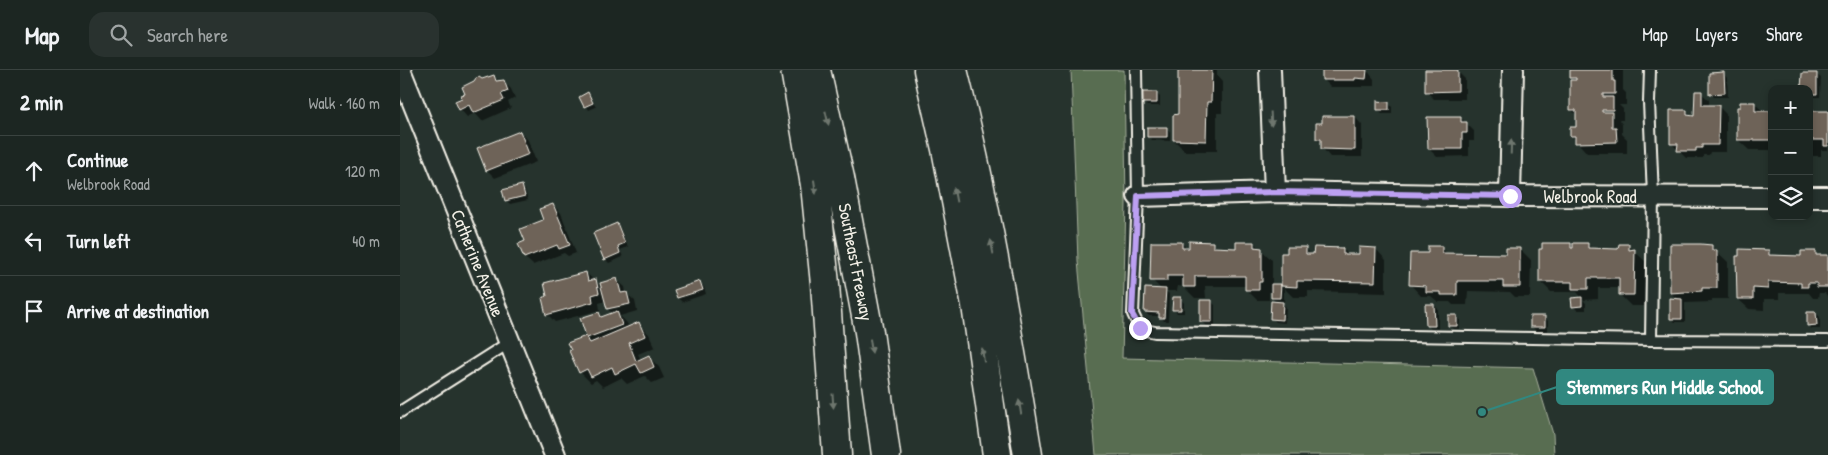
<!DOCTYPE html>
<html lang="en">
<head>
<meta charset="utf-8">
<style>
  :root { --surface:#1c2622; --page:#29322f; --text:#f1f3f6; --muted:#a0a5a5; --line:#3a4340 }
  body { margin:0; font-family:"Patrick Hand",sans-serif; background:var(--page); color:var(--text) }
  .controls { position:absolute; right:15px; top:15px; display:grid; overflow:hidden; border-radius:10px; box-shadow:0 2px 8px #0003 }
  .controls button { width:45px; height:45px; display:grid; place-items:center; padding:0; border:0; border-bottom:1px solid var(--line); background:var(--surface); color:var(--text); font:25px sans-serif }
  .stop { position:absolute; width:15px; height:15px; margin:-11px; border:4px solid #bca0f2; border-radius:50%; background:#fff }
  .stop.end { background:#bca0f2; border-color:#fff; box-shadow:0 1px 5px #0008 }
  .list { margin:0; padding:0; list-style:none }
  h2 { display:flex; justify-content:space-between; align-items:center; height:65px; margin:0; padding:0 20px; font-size:21px }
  h2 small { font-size:16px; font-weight:400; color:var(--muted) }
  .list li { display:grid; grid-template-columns:32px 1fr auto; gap:15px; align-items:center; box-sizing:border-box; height:70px; padding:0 20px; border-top:1px solid var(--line) }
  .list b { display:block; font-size:19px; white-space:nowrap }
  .list p { margin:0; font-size:16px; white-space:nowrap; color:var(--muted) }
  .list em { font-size:16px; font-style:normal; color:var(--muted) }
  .icon { flex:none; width:28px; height:28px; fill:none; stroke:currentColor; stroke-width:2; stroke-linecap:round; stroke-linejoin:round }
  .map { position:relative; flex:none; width:1428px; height:385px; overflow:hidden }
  header { display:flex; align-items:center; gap:30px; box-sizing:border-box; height:70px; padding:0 25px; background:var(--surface); border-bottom:1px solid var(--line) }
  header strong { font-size:24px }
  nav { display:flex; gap:28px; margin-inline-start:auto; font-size:18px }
  .search { width:350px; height:45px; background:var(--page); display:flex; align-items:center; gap:12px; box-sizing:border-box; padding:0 18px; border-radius:15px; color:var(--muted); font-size:19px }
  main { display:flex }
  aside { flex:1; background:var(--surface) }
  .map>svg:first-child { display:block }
  .green { fill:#586d51; stroke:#a6af9c }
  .shadow { fill:#0007 }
  .building { fill:#6e6359; stroke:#f4f1e8 }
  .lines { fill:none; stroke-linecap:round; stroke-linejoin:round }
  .lane-casing { stroke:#f4f1e8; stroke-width:14 }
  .street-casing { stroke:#f4f1e8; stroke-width:24 }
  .highway-casing { stroke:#f4f1e8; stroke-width:31 }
  .lane { stroke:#26332d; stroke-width:10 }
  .street { stroke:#26332d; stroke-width:20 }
  .highway { stroke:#26332d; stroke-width:28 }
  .oneway { fill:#6e766e }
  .route { stroke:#bca0f2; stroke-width:6 }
  .labels { text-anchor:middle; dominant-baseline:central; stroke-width:4; stroke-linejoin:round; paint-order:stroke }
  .street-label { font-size:18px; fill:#f4f1e8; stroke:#26332d }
  .leader { fill:none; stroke:#318880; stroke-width:2 }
  .callout-dot { fill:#318880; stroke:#26332d; stroke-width:2 }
  .callout { fill:#318880; stroke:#318880; stroke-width:2 }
  .callout-label { font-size:19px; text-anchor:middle; font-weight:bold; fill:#fff }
</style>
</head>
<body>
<header>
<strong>Map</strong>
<div class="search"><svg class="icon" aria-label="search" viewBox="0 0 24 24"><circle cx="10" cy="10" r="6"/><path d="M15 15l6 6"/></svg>Search here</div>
<nav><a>Map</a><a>Layers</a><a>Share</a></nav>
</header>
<main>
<aside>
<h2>2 min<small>Walk · 160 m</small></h2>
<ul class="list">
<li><svg class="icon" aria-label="ahead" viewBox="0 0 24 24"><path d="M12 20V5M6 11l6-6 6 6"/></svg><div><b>Continue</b><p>Welbrook Road</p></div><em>120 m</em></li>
<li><svg class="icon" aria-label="left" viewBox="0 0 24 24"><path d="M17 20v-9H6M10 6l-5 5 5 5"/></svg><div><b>Turn left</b></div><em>40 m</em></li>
<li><svg class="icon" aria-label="arrive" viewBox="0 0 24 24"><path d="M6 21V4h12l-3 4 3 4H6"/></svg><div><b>Arrive at destination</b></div></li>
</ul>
</aside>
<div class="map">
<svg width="1428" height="385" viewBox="0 0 1428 385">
  <rect width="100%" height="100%" fill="#26332d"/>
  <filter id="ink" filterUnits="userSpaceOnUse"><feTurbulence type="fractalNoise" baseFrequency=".02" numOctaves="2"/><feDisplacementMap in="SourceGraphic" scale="10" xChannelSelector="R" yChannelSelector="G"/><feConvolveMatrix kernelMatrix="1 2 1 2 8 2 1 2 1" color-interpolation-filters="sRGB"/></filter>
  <g filter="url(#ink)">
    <path class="green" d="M671,0H724L726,133L722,288L1133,298L1153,364L1154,385H696L678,191Z"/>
    <path class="shadow" d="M779,0H817V6L822,12V43H817V81H785L774,70L779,45Z
      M923,0H967L974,9V16H963V17H931L923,9Z
      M1171,0H1223V20L1226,23V35H1219L1223,39V50H1219L1222,54V64L1227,69V83H1187L1172,66L1177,58V45L1171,40L1175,11L1171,8Z
      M1057,1L1065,9V29H1034L1026,21Z
      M1324,4L1327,8L1328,27H1314L1310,23Z
      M1417,5L1421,8L1420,27H1409V19Z
      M93,6L99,11H103L111,19L115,28L108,32L111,38L82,51L75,43L67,47L60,39L64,29L81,10Z
      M756,23L760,27V36H747L744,32Z
      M1301,23L1309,30V36L1319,37L1326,44V82H1310L1309,85H1303V88H1286L1271,73L1287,42L1292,47H1296Z
      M187,24L196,37L189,40L180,27Z
      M988,33L992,37V44H982L978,40Z
      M1354,33L1364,42L1372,43V80H1349L1338,70Z
      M1409,42H1428V80H1421V86H1413L1409,83Z
      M955,47L962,55V87H930L923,79V74L917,69Z
      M1061,48L1074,61V71H1069V86L1037,87L1029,79Z
      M767,58L770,62V71L752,70L748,66Z
      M120,62L128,70L136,92L95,108L87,100Z
      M122,116L125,120L128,130L110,134L106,130Z
      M153,135L161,143L176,183L168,186L164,183L133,195L125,188L127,172L145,150Z
      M216,154L220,158L228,177L220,180L223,187L209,193L205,189Z
      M782,173L788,180L812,173L818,179H837L854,173L872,190V215H880L882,217V184L905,178L912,185L943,179L949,185H960L976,179L986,190V223L908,221V227H893L884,218V232H881L886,237L885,253L876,252L872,248L877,233L872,228V222H869V230H857L846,219V216H805L806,228H795L784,217L778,216L777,221H766L769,224L768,251H764L760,246H749L745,242L762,220L752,210Z
      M1171,174L1175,178L1187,174L1193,179L1219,180L1229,176L1246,192L1244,236H1231L1220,225V218H1198V229L1183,230L1186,233V240H1177L1173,236V229H1183L1177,222H1151L1140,211Z
      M1311,176L1328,192V229H1312V232L1285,233V252H1275L1271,248L1278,230L1271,223Z
      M1041,178L1048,184L1107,185L1120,179L1131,190L1130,227H1115L1110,222L1068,221L1067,235H1053L1050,232H1038L1031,226H1021L1011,215L1029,184Z
      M1368,181L1374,187H1402L1415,182L1420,187H1428V227L1425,223H1419L1418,228H1413L1409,223H1379V229H1364V240L1349,239L1338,229Z
      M186,203L203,218L217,210L225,217L226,223L235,231L237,241L220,246L227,253L229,258L238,254L249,264L255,277L238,284L241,290L249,287L259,297L264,308L252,313L245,306L227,314L221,308L203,317L196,310L191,313L180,302L171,281L188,266L199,243L203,247L213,244L208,239L206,231L199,233L200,240L155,252L147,244Z
      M300,213L304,217L306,224L282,232L278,228L276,221Z
      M781,229L784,233V243H777L774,239Z
      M812,232L815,235V255H805L801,251Z
      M1034,235L1038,239V259H1031L1027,255Z
      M1416,243L1420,247V259H1412L1408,255Z
      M1056,246L1060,250V259H1053L1049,256Z
      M1144,247L1148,251V261H1136L1132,257Z"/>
    <path class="building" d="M778,0H812L811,32H807L806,71L773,70V45L778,44Z
      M922,0H967L966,9L955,8V10H922Z
      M1025,0H1058V21L1025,22Z
      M1170,0H1213V11H1215V24H1203V27H1213V40H1202V42H1212V57H1216L1217,72L1175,73V66H1170V57H1176V40H1170V10H1176V8H1170Z
      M1324,2L1325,23L1309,24V3Z
      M1402,3H1417V24H1409V19H1401Z
      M94,5L96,11L104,10L108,21L101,24L104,30L73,43L69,35L59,40L55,31L62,28L61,25L65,24L62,17L74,11L76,8L79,7L82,9Z
      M1295,21H1302V35H1319L1318,75H1302V78H1296V81H1277L1278,74H1270V40H1287V45L1294,46Z
      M188,22L193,33L184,37L179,27Z
      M742,22H757V33H742Z
      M977,31L989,32V40H977Z
      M1340,32H1355V41H1372V70H1337V37H1340Z
      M1409,41H1428V76H1424V70H1410L1409,76Z
      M922,46H955V80L921,79V69H916V53H922Z
      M1027,47H1061V52H1067V63H1062V79H1028Z
      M747,57H767V67H747Z
      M120,61L129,84L86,101L77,78Z
      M122,115L125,126L105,131L102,120Z
      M153,134L170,175L159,179L157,175L124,188L118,174L125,171L120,159L143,150L139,139Z
      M217,153L225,173L218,176L220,183L204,190L193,163Z
      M789,171L813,172V177L836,178V172H854V177L862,178V212H859V220H845V206H795V217H783V206H767V211H750L751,172H782V178H789Z
      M1142,173H1171V178H1173V173H1188V178L1218,179L1219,174H1229V180L1235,179L1234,225H1219V208H1188V219H1172V212H1139V179H1142Z
      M1270,174H1301L1312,175V180H1317V218H1302V221L1270,223Z
      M1028,176H1042V183L1106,184V178H1120V217H1103V211H1057V225H1041V222H1026V216L1009,215L1010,183H1028Z
      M887,177H906V184H913L914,177L943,178V184H959V177L976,178L975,212L897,211V217L881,216V183H887Z
      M1339,179L1369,180V185L1401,186V181H1416V185H1428V217H1417V213H1408V217H1401V213L1368,212V219L1353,218V229H1337L1336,186H1339Z
      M186,202L188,211L196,209L199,223L192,225L193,232L146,245L142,228L147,226L144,213Z
      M217,208L221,223L227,222L230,234L207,239L200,213Z
      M300,211L303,220L277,228L274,220Z
      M871,214H881L880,228H871Z
      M745,218L766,219L764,248H759V243L744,242Z
      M773,227H781V240H772Z
      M1182,227V236L1172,237L1171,228Z
      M1270,228L1282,229V249H1270Z
      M800,230H812V252H800Z
      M871,231L883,232L882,250L870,249Z
      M1025,234H1034L1035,256H1026Z
      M217,241L222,255L187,268L190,273L239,252L245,266L229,273L236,291L249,285L254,297L241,303L236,294L215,304L212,297L191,307L187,299L179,303L169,281L171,280L167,273L186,266L180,248L199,242L201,247Z
      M1407,242H1416L1417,255L1407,256Z
      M1048,245H1057V256H1048Z
      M1130,246H1145V257H1130Z"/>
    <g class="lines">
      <g class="lane-casing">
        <path id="lane" d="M736,0L738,126L733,244L740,259L755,262L1251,270L1253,126L1249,32L1250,0
          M1251,270L1428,271
          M0,342L110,272"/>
      </g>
      <g class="street-casing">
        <path id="street" d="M0,0L155,385
          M870,0L875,122
          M738,126L875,122L1110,126L1372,127
          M1110,126L1113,0
          M1409,127H1428"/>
      </g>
      <g class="highway-casing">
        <path id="highway" d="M395,0L415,115L425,214L437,385
          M416,0L440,108L469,262L486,385
          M528,0L546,79L576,235L597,385
          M553,0C585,127 607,256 628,385"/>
      </g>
      <use href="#lane" class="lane"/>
      <use href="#street" class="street"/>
      <use href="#highway" class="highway"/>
    </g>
    <defs><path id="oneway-solid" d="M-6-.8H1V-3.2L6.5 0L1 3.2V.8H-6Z" transform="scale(1.25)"/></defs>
    <g class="oneway">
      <use href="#oneway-solid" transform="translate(427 48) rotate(77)"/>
      <use href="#oneway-solid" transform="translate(871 49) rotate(87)"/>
      <use href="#oneway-solid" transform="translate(1111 77) rotate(-88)"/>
      <use href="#oneway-solid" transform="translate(415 117) rotate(82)"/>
      <use href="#oneway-solid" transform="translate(555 125) rotate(-101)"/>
      <use href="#oneway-solid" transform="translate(592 177) rotate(-101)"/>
      <use href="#oneway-solid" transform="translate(471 276) rotate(82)"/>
      <use href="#oneway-solid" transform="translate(583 285) rotate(-98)"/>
      <use href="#oneway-solid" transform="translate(433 331) rotate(86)"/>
      <use href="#oneway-solid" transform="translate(620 337) rotate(-99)"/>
    </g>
  </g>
  <g class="lines" filter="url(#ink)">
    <path class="route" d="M740,258L732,244L738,126L875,122L1110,126"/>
  </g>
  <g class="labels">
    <g class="street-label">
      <text x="1190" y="126">Welbrook Road</text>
      <text transform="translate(456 192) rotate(79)">Southeast Freeway</text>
      <text transform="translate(78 193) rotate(68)">Catherine Avenue</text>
    </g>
  </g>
  <path class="leader" d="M1082 342L1157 317"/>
  <circle class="callout-dot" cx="1082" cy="342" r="5"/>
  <rect class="callout" x="1157" y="300" width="216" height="34" rx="5"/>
  <g class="callout-label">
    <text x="1265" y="324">Stemmers Run Middle School</text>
  </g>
</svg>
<div class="controls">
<button>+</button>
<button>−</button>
<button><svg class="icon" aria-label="layers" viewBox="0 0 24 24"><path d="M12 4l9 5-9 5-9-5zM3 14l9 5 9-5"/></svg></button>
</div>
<div class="stop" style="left:1110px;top:126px"></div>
<div class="stop end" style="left:740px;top:258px"></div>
</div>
</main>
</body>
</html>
